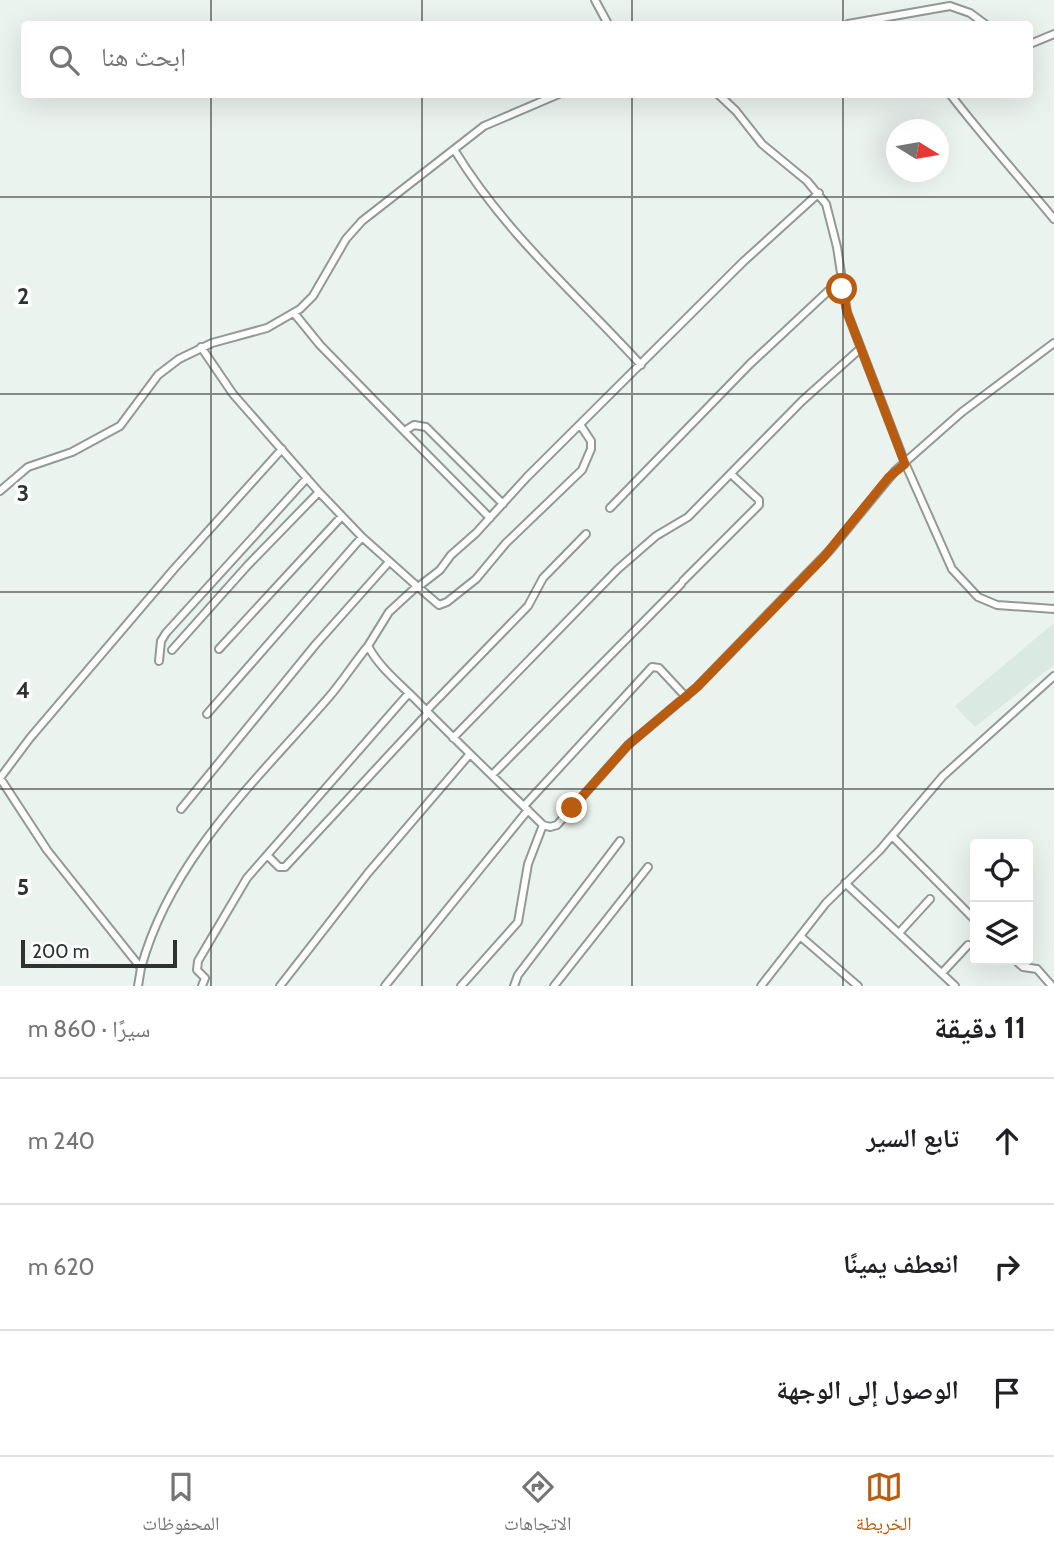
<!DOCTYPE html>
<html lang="ar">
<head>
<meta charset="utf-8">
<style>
  :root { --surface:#fff; --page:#f2f2f2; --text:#202124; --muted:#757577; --line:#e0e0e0; --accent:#ba5c0f }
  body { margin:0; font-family:Cabin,"Noto Naskh Arabic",sans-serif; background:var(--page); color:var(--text); direction:rtl }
  .controls { position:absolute; right:21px; bottom:21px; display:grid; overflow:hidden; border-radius:7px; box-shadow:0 7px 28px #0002 }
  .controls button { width:63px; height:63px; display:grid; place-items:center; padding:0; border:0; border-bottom:2px solid var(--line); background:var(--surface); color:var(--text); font:35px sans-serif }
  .compass { position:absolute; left:886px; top:119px; width:63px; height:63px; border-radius:50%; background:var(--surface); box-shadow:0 7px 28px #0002; rotate:101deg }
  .scale { position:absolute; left:21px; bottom:18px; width:156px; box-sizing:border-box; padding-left:7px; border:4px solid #2f3230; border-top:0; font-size:19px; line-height:24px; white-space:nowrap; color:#2f3230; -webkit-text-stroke:5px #fcfffd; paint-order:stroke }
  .stop { position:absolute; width:21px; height:21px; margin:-16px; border:5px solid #ba5c0f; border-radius:50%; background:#fff }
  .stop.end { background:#ba5c0f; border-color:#fff; box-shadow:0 2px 7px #0008 }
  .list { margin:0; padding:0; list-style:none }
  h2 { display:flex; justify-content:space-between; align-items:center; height:91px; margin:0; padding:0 28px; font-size:30px }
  h2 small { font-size:23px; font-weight:400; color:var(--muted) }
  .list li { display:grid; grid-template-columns:46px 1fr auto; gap:21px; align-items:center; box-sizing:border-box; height:126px; padding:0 28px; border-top:2px solid var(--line) }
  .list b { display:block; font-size:26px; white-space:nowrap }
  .list em { font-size:23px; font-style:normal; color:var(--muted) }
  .icon { flex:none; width:38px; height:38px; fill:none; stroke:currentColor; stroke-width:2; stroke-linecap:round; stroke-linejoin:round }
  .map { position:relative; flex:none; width:1054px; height:986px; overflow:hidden; direction:ltr }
  .search { position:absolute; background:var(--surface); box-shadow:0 7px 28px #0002; left:21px; right:21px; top:21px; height:77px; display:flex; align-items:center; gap:18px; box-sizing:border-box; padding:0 24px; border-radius:7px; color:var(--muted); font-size:26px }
  .sheet { height:469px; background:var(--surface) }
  nav { display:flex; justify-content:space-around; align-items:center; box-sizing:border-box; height:98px; border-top:2px solid var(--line); background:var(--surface); font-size:19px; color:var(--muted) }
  nav a { display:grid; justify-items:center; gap:4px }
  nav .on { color:var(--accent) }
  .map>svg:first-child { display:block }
  .built { fill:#dae9e2 }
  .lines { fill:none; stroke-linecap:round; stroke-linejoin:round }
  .minor-casing { stroke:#929a96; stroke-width:10 }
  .minor { stroke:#fff; stroke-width:6 }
  .route { stroke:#ba5c0f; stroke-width:9 }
  .grid { fill:none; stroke:#2f3230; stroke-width:2; stroke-opacity:0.55 }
  .grid-label { font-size:23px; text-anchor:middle; font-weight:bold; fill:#2f3230; stroke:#fcfffd; stroke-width:7; stroke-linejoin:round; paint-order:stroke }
</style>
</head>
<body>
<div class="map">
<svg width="1054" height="986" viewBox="0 0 1054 986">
  <rect width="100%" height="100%" fill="#ebf3ef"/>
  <path class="built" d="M1054,623V665L975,727L955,706Z"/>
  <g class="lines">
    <g class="minor-casing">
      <path id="minor" d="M595,0L608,24
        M848,24L950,6L970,13L985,24
        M1030,44L1054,34
        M718,94L736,111L762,144L807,181L826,204L837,247L847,312L905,463L952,569L978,597L997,605L1054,609
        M950,94C983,137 1020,178 1054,219
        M455,151C506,234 575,293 641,365
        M294,313L320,345L406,433
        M201,347L233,394L319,492L362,537L418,587L440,570L451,555L476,533L527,477L743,262L819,193
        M581,426L591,441V449L582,470L506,543L476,579L447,602L439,605L418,587L414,589L389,612L368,646C379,667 398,682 415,699C457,742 500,783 543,825L550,827L557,825L628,745L697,687L830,550L895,471L962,412L1054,343
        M0,491L28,467L72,452L120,426L158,375L179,359L212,343L267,328L300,309L313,296L346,239L362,221L484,126L559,94
        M610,508L750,364L840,280
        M490,518L407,434L406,430L414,425L426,427L503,504
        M683,581L759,505V500L731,474
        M219,649L342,516
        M172,650L248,565L319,492
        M159,661L161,641L166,633L307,478
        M426,711L528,606L543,578L586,534
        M207,714L362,537
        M453,738L618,569L656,536L688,517L802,401L861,348
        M493,774L681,584
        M0,778L30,738L174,569L282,449
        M0,778L47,850L141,968L138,986
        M524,806L652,667L659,668L686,697
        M181,809L316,644L389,562
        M892,836L975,920
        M267,855L279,867H285L428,713
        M845,883L955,986
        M899,933L930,899
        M800,936L858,986
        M1015,960L1023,967L1037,969L1052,986
        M141,968C171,858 256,781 329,697C342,682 354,663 368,646
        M942,973L968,945
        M202,986L205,978L197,970L198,961L247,878L409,693
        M280,986L368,873L469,755
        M385,986L528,810
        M461,986L518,922L528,864L543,825
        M514,986L518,975L620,841
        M554,986L648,867
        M761,986L826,903L880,850L943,776L1054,676"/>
    </g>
    <use href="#minor" class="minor"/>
  </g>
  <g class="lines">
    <path class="route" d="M572,808L628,745L697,687L823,558L888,478L905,464L847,312L842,289"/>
  </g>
  <path class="grid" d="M211,0V24M422,0V24M632,0V24M843,0V24M211,94V986M422,94V986M632,94V986M843,94V986M0,197H1054M0,394H1054M0,592H1054M0,789H1054"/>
  <g class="grid-label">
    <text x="23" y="304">2</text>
    <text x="23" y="501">3</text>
    <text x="23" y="698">4</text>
    <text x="23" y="895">5</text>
  </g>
</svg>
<div class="controls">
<button><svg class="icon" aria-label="locate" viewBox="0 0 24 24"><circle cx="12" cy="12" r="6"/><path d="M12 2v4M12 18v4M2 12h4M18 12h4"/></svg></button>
<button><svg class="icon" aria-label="layers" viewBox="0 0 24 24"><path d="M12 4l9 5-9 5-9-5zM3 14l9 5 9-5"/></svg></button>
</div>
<svg class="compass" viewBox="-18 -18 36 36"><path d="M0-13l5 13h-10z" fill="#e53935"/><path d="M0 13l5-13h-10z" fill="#757577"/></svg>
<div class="scale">200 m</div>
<div class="stop" style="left:842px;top:289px"></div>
<div class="stop end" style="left:572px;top:808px"></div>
<div class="search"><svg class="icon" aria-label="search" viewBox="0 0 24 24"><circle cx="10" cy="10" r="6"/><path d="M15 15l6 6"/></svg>ابحث هنا</div>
</div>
<section class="sheet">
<h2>11 دقيقة<small>سيرًا · 860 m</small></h2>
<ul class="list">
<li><svg class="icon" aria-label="ahead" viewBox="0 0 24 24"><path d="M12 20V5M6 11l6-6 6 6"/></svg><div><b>تابع السير</b></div><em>240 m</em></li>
<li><svg class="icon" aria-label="right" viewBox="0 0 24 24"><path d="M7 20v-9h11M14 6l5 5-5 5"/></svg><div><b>انعطف يمينًا</b></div><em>620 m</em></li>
<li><svg class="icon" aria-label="arrive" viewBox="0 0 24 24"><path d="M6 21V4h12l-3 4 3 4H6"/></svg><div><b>الوصول إلى الوجهة</b></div></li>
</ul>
</section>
<nav>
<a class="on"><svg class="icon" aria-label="map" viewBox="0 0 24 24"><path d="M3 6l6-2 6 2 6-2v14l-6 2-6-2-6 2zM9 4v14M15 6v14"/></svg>الخريطة</a>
<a><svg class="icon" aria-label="directions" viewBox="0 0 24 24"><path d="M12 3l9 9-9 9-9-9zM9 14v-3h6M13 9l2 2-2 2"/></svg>الاتجاهات</a>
<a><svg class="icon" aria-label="saved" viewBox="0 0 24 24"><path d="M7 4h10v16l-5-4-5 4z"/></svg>المحفوظات</a>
</nav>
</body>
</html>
